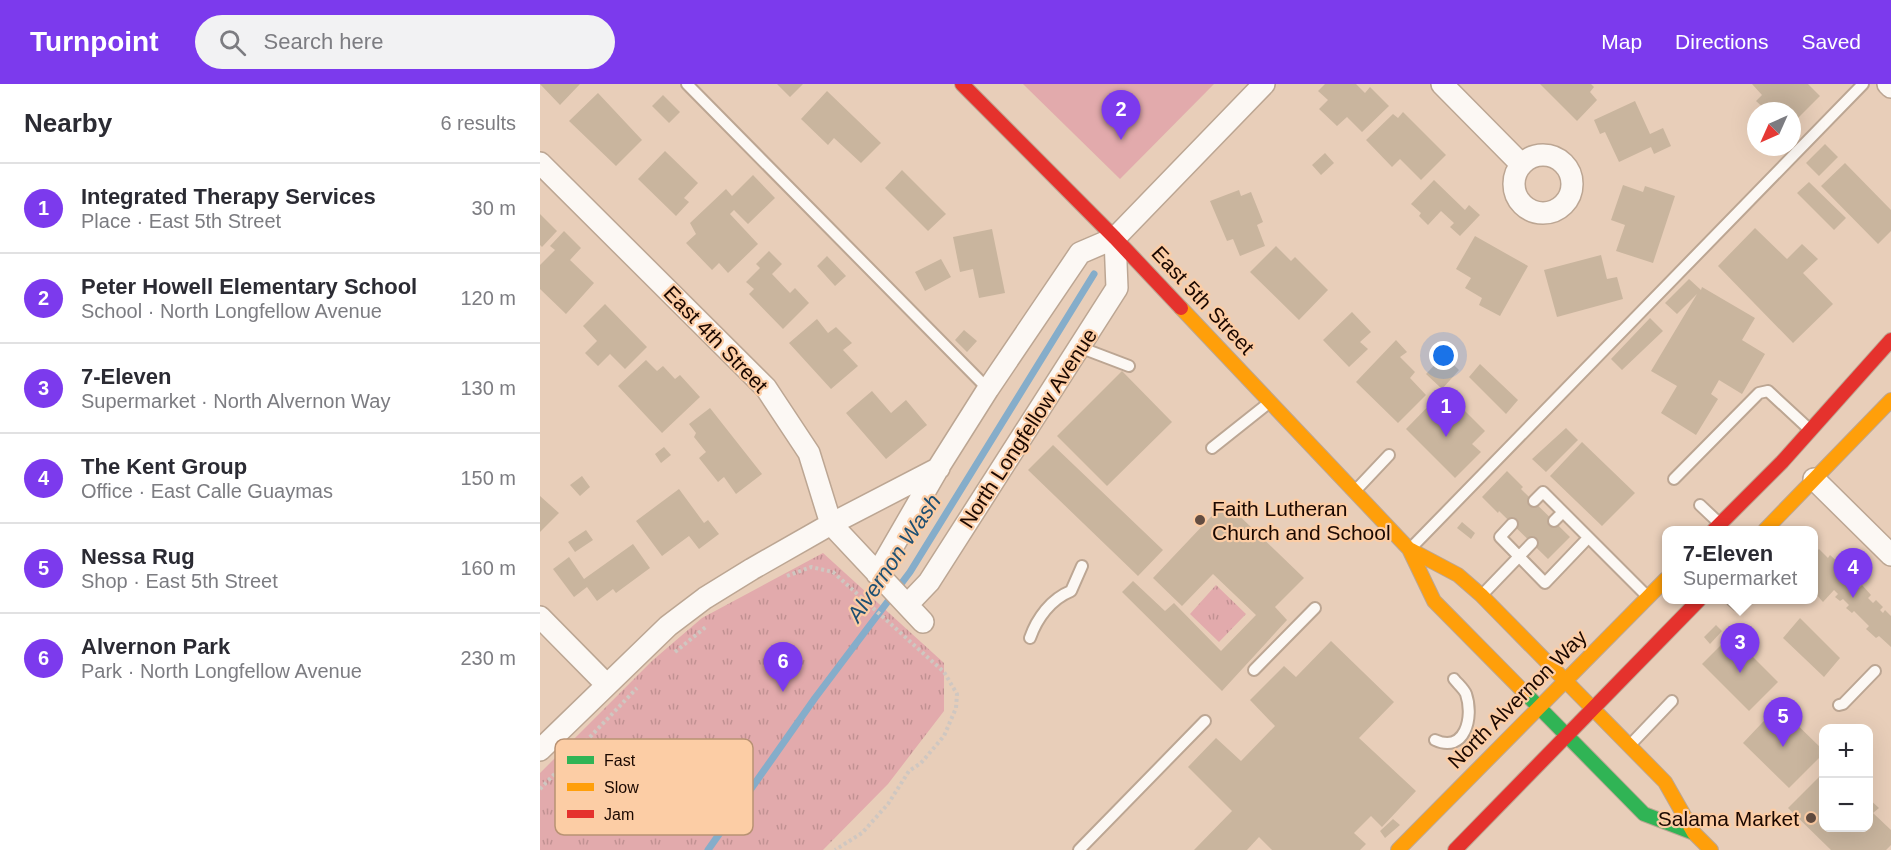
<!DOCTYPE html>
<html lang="en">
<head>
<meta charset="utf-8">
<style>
  :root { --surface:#fff; --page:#f2f2f3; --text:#2b2b33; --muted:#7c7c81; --line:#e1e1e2; --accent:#7c3aed }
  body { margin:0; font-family:Arial,sans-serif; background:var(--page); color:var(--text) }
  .controls { position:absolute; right:18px; bottom:18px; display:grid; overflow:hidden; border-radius:12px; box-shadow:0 6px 24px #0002 }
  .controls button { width:54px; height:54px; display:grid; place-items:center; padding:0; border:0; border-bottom:2px solid var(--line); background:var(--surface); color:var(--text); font:30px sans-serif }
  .compass { position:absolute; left:1207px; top:18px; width:54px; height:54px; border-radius:50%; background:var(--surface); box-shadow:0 6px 24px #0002; rotate:225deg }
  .you { position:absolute; left:904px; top:272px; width:21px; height:21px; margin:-15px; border:4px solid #fff; border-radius:50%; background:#1a73e8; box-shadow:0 0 0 9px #1a73e833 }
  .badge { display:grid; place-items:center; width:39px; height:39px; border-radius:50%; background:var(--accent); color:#fff; font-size:20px; font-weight:700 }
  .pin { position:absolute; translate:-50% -50px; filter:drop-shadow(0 2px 3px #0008) }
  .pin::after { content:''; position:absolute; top:32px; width:21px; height:18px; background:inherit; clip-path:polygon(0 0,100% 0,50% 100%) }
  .popup { position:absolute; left:1122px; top:442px; width:156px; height:78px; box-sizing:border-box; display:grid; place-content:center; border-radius:12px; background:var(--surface); filter:drop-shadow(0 2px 4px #0005); font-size:20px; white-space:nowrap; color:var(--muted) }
  .popup b { font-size:22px; color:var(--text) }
  .popup::after { content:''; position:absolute; left:50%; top:100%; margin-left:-12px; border:12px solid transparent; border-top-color:var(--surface) }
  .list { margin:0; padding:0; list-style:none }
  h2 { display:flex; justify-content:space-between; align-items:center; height:78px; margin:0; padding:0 24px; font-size:26px }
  h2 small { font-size:20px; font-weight:400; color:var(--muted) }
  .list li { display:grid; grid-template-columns:39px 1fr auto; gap:18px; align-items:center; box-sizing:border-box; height:90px; padding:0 24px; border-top:2px solid var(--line) }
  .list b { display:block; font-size:22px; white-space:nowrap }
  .list p { margin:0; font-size:20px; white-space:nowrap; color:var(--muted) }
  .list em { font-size:20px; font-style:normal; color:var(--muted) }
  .icon { flex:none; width:33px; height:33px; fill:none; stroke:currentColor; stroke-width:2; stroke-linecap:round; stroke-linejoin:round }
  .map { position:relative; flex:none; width:1351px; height:766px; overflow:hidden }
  header { display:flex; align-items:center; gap:36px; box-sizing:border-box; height:84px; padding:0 30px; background:var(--accent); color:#fff }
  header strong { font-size:28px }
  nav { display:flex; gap:33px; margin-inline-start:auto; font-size:21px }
  .search { width:420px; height:54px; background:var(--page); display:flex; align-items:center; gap:15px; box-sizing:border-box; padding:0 21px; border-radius:33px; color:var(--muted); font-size:22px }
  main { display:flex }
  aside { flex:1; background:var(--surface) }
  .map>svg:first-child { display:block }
  .grass { fill:#e2aaac }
  .park { fill:url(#park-tufts) }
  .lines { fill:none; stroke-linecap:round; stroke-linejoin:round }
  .stream { stroke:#85adca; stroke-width:7 }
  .building { fill:#c9b59e }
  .lane-casing { stroke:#bca693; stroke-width:14 }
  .street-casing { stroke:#bca693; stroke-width:24 }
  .fast-casing { stroke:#bca693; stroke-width:16 }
  .slow-casing { stroke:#bca693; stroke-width:16 }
  .jam-casing { stroke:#bca693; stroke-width:16 }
  .path { stroke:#cfc7c1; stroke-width:4; stroke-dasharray:3 3; stroke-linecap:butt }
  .lane { stroke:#fcf8f4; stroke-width:10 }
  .street { stroke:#fcf8f4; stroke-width:21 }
  .fast { stroke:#30b455; stroke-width:14 }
  .slow { stroke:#ff9f0a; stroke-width:14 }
  .jam { stroke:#e5322d; stroke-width:14 }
  .poi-dot { fill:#634d41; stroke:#fccda5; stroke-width:2 }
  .labels { text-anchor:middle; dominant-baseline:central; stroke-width:4.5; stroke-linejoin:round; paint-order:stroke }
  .street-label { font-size:21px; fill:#1b0800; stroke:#fccda5 }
  .poi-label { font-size:21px; fill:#1b0800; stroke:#fccda5; text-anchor:start }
  .water-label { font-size:22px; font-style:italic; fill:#1d4f72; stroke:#fccda5 }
  .key { fill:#fccda5; stroke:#b89273; stroke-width:1.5 }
  .key-label { font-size:16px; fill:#1b0800 }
</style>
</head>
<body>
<header>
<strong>Turnpoint</strong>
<div class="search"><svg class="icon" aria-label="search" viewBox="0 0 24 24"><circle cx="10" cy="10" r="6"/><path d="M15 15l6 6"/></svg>Search here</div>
<nav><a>Map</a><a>Directions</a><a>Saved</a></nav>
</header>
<main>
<aside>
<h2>Nearby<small>6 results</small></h2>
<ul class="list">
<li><span class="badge">1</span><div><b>Integrated Therapy Services</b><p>Place · East 5th Street</p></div><em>30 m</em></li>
<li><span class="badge">2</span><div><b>Peter Howell Elementary School</b><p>School · North Longfellow Avenue</p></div><em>120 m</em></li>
<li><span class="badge">3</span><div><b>7-Eleven</b><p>Supermarket · North Alvernon Way</p></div><em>130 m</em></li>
<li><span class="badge">4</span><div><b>The Kent Group</b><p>Office · East Calle Guaymas</p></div><em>150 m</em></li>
<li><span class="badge">5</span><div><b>Nessa Rug</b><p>Shop · East 5th Street</p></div><em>160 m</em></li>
<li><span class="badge">6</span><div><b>Alvernon Park</b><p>Park · North Longfellow Avenue</p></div><em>230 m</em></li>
</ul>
</aside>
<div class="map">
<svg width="1351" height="766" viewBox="0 0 1351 766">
  <defs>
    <pattern id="park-tufts" width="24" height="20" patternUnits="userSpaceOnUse" patternTransform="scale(1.5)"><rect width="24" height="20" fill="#e2aaac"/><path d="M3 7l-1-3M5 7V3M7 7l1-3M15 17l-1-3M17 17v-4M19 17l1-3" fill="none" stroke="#c19192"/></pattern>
  </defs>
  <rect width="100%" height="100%" fill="#e8ceb9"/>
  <path class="grass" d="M483,0H674L580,95Z"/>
  <path class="park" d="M283,469L404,579V627L348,700L283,766H0V689L113,576L162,534Z
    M676,501L706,530L679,558L650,530Z"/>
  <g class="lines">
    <path class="stream" d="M168,766L275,614L370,488L554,190"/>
  </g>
  <path class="building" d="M0,0H40L20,21Z
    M237,0H263L250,13Z
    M785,0H816L825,9L830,3L849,22L822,48L807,33L797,42L779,25L788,16L778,7Z
    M1000,0H1051L1054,3L1050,8L1057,16L1037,37Z
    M1212,0H1268L1280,12L1252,40V27H1227L1216,17L1222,11Z
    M287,7L341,59L321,79L294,54L288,61L261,35Z
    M58,9L102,56L76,82L29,37Z
    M123,11L140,28L129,39L112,22Z
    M1095,17L1110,50L1123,44L1131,62L1114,70L1111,63L1079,78L1065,48L1060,50L1054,36Z
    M863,28L906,71L881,96L860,75L852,83L826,56L853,30L858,34Z
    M1285,60L1298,73L1279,92L1266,79Z
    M125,67L158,99L144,114L149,118L136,132L98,95Z
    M785,69L794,79L781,91L772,81Z
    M1305,79L1351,126V147L1338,160L1281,102Z
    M362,86L406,130L388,147L345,104Z
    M213,91L235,114L208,140L194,126L190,130L218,160L188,189L179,179L172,186L146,159L156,150L150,139L186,105L192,112Z
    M894,96L925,126L929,121L940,131L920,152L910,143L914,139L901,127L888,141L879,132L881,129L871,120Z
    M1269,98L1306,134L1294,146L1257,109Z
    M1083,101L1103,108L1105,102L1135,112L1113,179L1076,167L1085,141L1071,136Z
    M699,106L701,112L711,108L723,138L717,141L725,162L700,172L693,155L687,157L670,117Z
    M0,130L17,147L2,163L0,161Z
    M1215,144L1247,175L1262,160L1278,175L1263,189L1293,220L1253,259L1178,182Z
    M452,145L465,209L439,214L433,185L420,188L413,153Z
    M24,147L41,164L30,176L54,199L26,230L0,205V181L15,166L10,162Z
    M935,152L988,182L960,232L939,221L942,214L925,204L931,194L916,185Z
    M736,162L751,177L755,173L788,206L759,236L710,188Z
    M229,167L242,180L232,190L250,209L255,204L269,219L243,245L209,210L214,205L206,198L220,184L216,180Z
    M1061,171L1067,195L1077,193L1083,215L1017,233L1004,186Z
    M287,172L306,192L295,202L277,182Z
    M401,175L411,193L385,207L375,188Z
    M1149,195L1161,206L1162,203L1215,234L1202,256L1225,270L1202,310L1179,296L1171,310L1178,315L1156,351L1121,329L1137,302L1111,287L1157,210L1137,230L1125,219Z
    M65,220L107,263L85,285L70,270L58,282L45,269L57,257L43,242Z
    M812,228L831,248L820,258L828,265L809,283L783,256Z
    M1110,234L1123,247L1082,286L1071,275Z
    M277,235L288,249L296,243L312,259L303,266L318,282L291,305L249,259Z
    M424,246L437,257L427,268L415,256Z
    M856,256L867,268L860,273L875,288L870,294L886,311L858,339L816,298Z
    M904,271L919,286L902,305L886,290Z
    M106,276L117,287L123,282L135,295L140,291L160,313L122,349L78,302Z
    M940,280L978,316L966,330L929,293Z
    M582,287L632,338L567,402L517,352Z
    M904,306L945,347L932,360L941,368L915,394L866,345Z
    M332,307L351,329L366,316L387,341L346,375L306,329Z
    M170,324L222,390L196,410L184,393L178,398L159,374L166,368L154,353L156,349L149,340Z
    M1026,344L1038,356L1006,388L992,375Z
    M1042,358L1095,409L1062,442L1010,392Z
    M513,361L623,466L598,492L488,386Z
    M124,363L131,371L121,379L115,370Z
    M967,387L983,403L981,405L1030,453L1008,475L959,427L958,429L942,413Z
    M42,392L50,403L40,412L30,401Z
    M139,405L164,439L168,436L179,450L159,465L149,452L122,472L96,437Z
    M0,412L19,429L0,448Z
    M685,418L764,494L735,523L747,536L682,607L582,508L593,497L625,527L634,519L681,567L716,531L673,490L642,522L613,494Z
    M922,438L935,449L931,455L917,444Z
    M46,446L53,456L35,468L28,458Z
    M93,460L110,484L76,509L73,505L57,517L47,503L34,513L13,485L29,473L44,495Z
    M1279,465L1288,474L1290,471L1301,481L1298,484L1319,504L1322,501L1331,511L1328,514L1333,519L1336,516L1343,523L1340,526L1343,529L1345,526L1351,532V563L1339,552L1336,554L1326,545L1329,542L1314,527L1312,529L1306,524L1309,521L1303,515L1300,517L1295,513L1298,510L1294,506L1283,518L1274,508V470Z
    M1260,534L1300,574L1284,593L1243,554Z
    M1176,541L1182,547L1170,560L1164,553Z
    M1191,551L1238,598L1209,627L1162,580Z
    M791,557L854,618L819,654L876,707L842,743L831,732L814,749L826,760L820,766H732L719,753L707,766H654L692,727L648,683L676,654L701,677L735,642L710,616L744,582L756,593Z
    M1238,622L1284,667V669L1249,704L1203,659Z
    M1284,688V744H1328V714L1339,724L1333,729L1351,746V761L1346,766H1291L1248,724Z
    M853,735L860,741L845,754L840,747Z"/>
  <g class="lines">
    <g class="lane-casing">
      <path id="lane" d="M147,0L448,305
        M539,263L589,282
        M672,364L730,318
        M1134,395L1219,309L1228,307L1268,344
        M815,407L849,371
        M994,417L1003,408L1106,511
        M1160,421L1178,438
        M1014,437L1023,428
        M972,440L960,453L1005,499L1048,454
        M871,464L1323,0
        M942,511L992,459
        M1192,516L1198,521L1203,516
        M490,554C497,534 511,515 531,507L542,482
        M714,586L775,524
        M1299,621L1303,620L1335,587
        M895,656C925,670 934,633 926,610C924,605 918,600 914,595
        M1091,660L1132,617
        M539,766L665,637"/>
    </g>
    <g class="street-casing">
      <path id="street" d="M902,0L981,80
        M1348,0L1351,3
        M974 100a29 29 0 1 1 58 0a29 29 0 1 1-58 0Z
        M0,79L226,304L269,369L291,440L383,538
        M1274,395L1351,471
        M337,490L400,381L448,305L540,169L575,154L724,0
        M367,521L389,498L577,204L575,154
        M0,533L67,601
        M0,666L128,542L165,514L212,485L291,440L399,384"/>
    </g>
    <g class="fast-casing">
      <path id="fast" d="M984,608L1104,730L1154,749"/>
    </g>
    <g class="slow-casing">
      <path id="slow" d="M641,224L869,465L894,517L984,608
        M1225,446L1351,316
        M869,465L918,491L941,511L1125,698L1154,749L1171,766
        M858,766L1126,495"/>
    </g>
    <g class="jam-casing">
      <path id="jam" d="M422,0L575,154L641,224
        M1174,446L1242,378L1351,256
        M915,766L1159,516"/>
    </g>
    <path class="path" d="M247,492L271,483L293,488L404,588L417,610L416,624L404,652L381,679L369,687L348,720L322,749L295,766
      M135,568L167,542
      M0,705L97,604"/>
    <use href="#lane" class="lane"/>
    <use href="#street" class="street"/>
    <use href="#fast" class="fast"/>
    <use href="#slow" class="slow"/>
    <use href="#jam" class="jam"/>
  </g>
  <g class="poi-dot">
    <circle cx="660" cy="436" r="6"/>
    <circle cx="1271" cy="734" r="6"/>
  </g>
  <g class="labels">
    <g class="street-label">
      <text transform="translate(663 216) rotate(47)">East 5th Street</text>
      <text transform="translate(176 255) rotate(46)">East 4th Street</text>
      <text transform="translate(488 344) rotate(-57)">North Longfellow Avenue</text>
      <text transform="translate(977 615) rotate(-45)">North Alvernon Way</text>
    </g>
    <g class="poi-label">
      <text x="672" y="424">Faith Lutheran<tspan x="672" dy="24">Church and School</tspan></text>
      <text x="1259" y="734" text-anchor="end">Salama Market</text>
    </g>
    <g class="water-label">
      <text transform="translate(354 474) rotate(-56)">Alvernon Wash</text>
    </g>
  </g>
  <rect x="15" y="655" width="198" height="96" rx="9" class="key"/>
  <rect x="27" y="672" width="27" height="8" fill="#30b455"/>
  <rect x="27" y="699" width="27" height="8" fill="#ff9f0a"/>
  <rect x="27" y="726" width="27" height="8" fill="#e5322d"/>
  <g class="key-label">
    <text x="64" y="682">Fast</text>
    <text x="64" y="709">Slow</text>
    <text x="64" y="736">Jam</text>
  </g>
</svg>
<div class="controls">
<button>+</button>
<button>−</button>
</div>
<svg class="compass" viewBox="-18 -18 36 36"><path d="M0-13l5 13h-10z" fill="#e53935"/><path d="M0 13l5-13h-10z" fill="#7c7c81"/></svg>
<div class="you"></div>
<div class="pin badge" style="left:906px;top:353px">1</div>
<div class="pin badge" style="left:581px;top:56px">2</div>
<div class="pin badge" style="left:1200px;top:589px">3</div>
<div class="popup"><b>7-Eleven</b>Supermarket</div>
<div class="pin badge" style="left:1313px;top:514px">4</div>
<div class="pin badge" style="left:1243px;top:663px">5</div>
<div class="pin badge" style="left:243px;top:608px">6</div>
</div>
</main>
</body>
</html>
